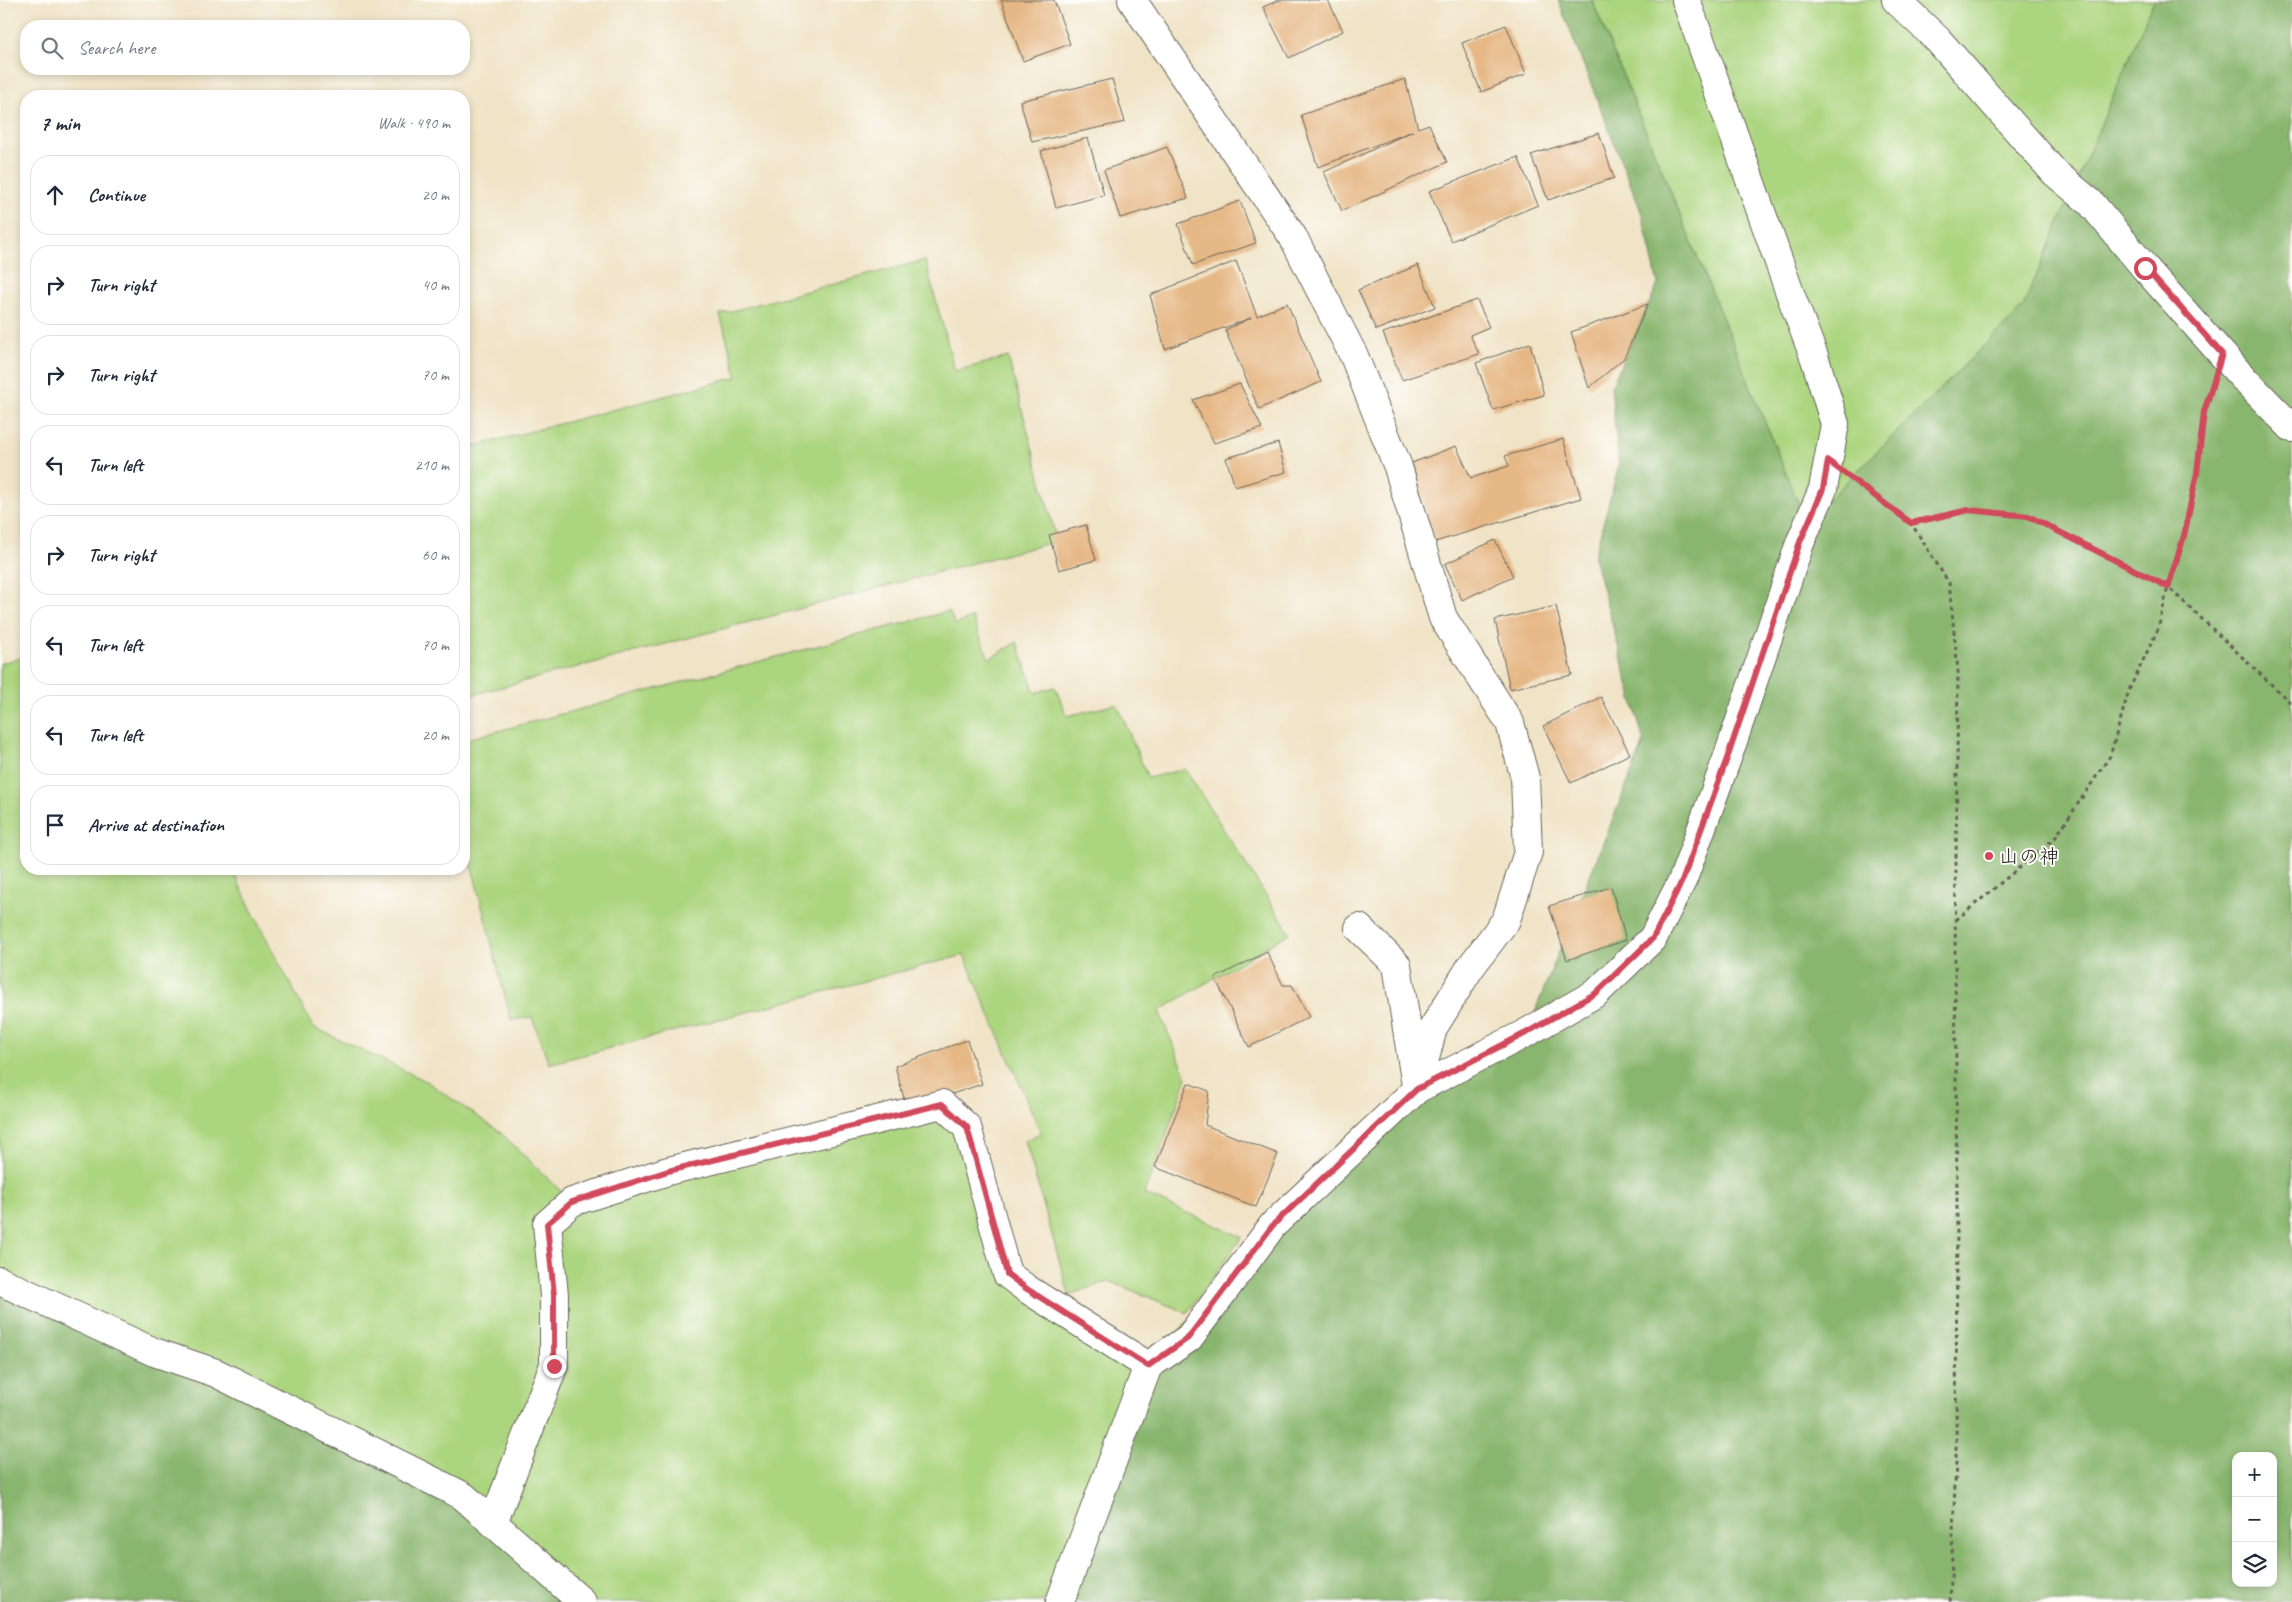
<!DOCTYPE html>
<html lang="en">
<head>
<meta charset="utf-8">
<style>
  :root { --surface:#fff; --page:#f6f6f7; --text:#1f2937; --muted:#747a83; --line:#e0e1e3 }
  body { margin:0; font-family:Caveat,"Klee One",sans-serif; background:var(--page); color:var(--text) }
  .controls { position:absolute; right:15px; bottom:15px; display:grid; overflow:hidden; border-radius:10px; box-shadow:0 2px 8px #0003 }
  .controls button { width:45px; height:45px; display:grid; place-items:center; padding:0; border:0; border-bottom:1px solid var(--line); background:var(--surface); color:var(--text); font:25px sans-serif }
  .stop { position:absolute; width:15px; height:15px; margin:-11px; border:4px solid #d1495b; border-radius:50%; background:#fff }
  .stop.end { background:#d1495b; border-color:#fff; box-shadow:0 1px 5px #0008 }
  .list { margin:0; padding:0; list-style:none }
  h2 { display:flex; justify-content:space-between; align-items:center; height:65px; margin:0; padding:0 20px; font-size:21px }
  h2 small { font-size:16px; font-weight:400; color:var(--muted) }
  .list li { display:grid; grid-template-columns:32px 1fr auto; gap:15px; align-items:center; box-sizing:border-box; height:80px; margin:0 10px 10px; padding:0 10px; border:1px solid var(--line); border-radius:20px }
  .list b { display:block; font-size:19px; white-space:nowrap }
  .list em { font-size:16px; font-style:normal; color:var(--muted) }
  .icon { flex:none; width:28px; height:28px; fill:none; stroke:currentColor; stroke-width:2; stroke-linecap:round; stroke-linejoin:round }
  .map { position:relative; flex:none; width:2292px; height:1602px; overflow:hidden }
  .search { position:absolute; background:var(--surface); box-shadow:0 2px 8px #0003; left:20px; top:20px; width:450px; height:55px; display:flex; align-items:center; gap:12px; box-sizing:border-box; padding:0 18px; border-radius:20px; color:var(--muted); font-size:19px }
  .panel { position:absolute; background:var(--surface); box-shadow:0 2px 8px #0003; left:20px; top:90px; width:450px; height:785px; border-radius:20px }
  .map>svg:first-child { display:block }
  .green { fill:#acd57f; stroke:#64784e }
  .forest { fill:#89b66e; stroke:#526945; fill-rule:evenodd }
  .building { fill:#e6b886 }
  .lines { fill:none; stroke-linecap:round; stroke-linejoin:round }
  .street-casing { stroke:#666258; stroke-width:30 }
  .path { stroke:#666258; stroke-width:3; stroke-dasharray:4 4; stroke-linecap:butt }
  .street { stroke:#fff; stroke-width:28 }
  .route { stroke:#d1495b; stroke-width:6 }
  .poi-dot { fill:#d1495b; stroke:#fdfcf7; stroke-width:2 }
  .labels { text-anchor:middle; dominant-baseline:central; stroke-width:4; stroke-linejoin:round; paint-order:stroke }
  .poi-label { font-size:20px; fill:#1c1c1c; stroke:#fdfcf7; text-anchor:start }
</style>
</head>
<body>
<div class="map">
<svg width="2292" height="1602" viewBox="0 0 2292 1602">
  <rect width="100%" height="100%" fill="#fdfcf7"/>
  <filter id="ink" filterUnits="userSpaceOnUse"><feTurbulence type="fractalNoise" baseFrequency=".02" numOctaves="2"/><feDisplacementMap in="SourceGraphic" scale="10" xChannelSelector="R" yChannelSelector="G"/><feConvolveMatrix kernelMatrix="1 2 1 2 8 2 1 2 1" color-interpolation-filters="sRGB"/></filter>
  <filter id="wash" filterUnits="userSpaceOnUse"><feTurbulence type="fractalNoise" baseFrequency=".0096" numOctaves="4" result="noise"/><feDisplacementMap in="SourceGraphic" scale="20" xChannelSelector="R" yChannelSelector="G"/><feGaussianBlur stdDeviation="1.12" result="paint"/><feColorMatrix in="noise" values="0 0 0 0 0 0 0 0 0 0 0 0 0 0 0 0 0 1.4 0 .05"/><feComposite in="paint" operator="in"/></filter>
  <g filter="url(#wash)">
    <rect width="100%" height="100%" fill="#f0e3c6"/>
    <path class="green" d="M1592,0H2154L2023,307L1806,522Z
      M925,260L955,371L1008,357L1057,541L464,697V449L737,377L720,314Z
      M949,611L955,625L972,617L989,659L1017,642L1035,693L1055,687L1067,716L1117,704L1148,778L1185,769L1290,933L1159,1011L1187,1078L1144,1194L1242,1237L1187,1313L1109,1281L1069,1295L1025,1140L1041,1133L964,955L549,1064L532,1017L511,1020L464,836V740Z
      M26,657V869H232L255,917L313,1027L426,1081L500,1132L572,1202L942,1104L967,1127L1007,1274L1148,1366L1060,1602H582L0,1281V663Z"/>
    <path class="forest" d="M1558,0H1592L1806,522L2023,307L2154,0H2292V1602H1060L1148,1366L1273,1225L1417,1089L1526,1033L1644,742L1594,557L1619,465L1611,387L1658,284L1642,214ZM2236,1456H2273V1583H2236Z
      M0,1281L463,1496L582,1602H0Z"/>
    <g id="blocks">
      <path class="building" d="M1001,0H1054L1070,44L1023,61Z
        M1279,0H1328L1343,31L1289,58L1263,7Z
        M1506,25L1526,74L1481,92L1462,43Z
        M1112,79L1125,122L1032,142L1020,101Z
        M1405,79L1418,128L1429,124L1447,162L1342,211L1324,172L1413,131L1318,167L1301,115Z
        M1599,133L1614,178L1548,200L1531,155Z
        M1088,138L1104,195L1056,208L1041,151Z
        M1167,147L1188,198L1120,218L1104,170Z
        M1518,157L1538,205L1451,241L1429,191Z
        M1240,201L1256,243L1193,265L1178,224Z
        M1236,261L1257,316L1287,303L1321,382L1259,409L1225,330L1251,318L1165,349L1150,295Z
        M1418,265L1435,307L1376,330L1358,290Z
        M1477,300L1489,327L1470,335L1479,354L1402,380L1383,333Z
        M1648,304L1624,358L1589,388L1571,332Z
        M1530,343L1544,395L1493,410L1476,363Z
        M1240,384L1262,428L1214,443L1193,400Z
        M1563,439L1581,498L1435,542L1412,463L1456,446L1471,478L1509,466L1505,456Z
        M1278,443L1286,472L1235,487L1226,458Z
        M1086,525L1096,560L1059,570L1049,535Z
        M1495,540L1513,576L1462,600L1445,564Z
        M1556,606L1572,675L1510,689L1495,620Z
        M1601,697L1630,754L1571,783L1543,726Z
        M1611,887L1626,940L1567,960L1549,906Z
        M1267,952L1283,985H1292L1309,1017L1249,1047L1215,978Z
        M967,1040L982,1084L907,1109L895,1066Z
        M1188,1083L1209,1091L1205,1125L1278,1154L1256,1207L1155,1167Z"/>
    </g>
  </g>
  <g filter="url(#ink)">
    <use href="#blocks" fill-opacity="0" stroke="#666258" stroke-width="1"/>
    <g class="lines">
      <g class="street-casing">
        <path id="street" d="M1132,0L1293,237L1354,356L1398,467L1443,618L1510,723L1525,778L1528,852L1506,920L1470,968L1433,1028L1417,1089
          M1896,0L1938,40L2055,173L2091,203L2145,268L2245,380L2292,428
          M1359,928L1397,965L1415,1080
          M0,1281L154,1352L216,1373L463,1496L582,1602
          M493,1523L554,1365V1295L547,1224L572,1202L668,1171L942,1104L967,1127L1007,1274L1027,1289L1148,1366
          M1060,1602L1148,1366L1189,1338L1273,1225L1417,1089L1526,1033L1596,993L1653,938L1683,879L1729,753L1800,543L1823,489L1835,424L1815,359L1791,296L1686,0"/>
      </g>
      <path class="path" d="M1858,484L1911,523L1949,583L1958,671L1955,957L1957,1199L1956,1462L1950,1602
        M1911,523L1969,510L2028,516L2168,587L2292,704
        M1956,920L2055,838L2110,756L2129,690L2158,629L2168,587L2184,536L2197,473L2204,412L2210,393"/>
      <use href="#street" class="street"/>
    </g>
  </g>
  <g class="lines" filter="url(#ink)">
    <path class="route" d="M554,1366V1295L547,1224L572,1202L668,1171L942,1104L967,1127L1007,1274L1027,1289L1148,1366L1188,1338L1273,1225L1417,1089L1526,1033L1596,993L1653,938L1683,879L1729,753L1800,542L1823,489L1828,461L1911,523L1969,510L2028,516L2168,587L2184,536L2197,473L2204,412L2222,354L2145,268"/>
  </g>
  <circle class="poi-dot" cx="1989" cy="856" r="5"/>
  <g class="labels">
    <g class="poi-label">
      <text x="1999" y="856">山の神</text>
    </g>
  </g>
</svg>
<div class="controls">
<button>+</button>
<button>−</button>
<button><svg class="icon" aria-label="layers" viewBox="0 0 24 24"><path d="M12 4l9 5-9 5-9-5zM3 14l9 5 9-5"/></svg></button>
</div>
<div class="stop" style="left:2145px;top:268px"></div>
<div class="stop end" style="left:554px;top:1366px"></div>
<div class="search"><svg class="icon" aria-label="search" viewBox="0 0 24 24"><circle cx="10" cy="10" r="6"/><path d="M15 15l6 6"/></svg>Search here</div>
<section class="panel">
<h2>7 min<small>Walk · 490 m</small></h2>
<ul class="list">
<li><svg class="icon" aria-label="ahead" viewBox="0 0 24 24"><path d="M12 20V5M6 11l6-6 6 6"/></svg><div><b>Continue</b></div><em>20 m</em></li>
<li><svg class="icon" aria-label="right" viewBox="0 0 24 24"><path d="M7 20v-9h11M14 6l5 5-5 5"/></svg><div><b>Turn right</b></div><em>40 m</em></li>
<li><svg class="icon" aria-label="right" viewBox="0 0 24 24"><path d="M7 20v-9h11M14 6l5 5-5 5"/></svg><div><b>Turn right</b></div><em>70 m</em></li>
<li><svg class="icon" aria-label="left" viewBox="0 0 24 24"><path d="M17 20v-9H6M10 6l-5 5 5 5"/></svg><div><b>Turn left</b></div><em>210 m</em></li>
<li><svg class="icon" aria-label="right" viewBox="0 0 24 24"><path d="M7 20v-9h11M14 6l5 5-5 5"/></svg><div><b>Turn right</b></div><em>60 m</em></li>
<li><svg class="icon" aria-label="left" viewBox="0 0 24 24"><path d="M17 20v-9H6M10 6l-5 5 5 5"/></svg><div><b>Turn left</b></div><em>70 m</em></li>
<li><svg class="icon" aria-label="left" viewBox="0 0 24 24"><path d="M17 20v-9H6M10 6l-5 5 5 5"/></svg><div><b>Turn left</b></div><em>20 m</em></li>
<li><svg class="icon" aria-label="arrive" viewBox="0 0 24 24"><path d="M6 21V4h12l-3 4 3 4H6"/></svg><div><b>Arrive at destination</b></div></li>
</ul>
</section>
</div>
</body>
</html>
